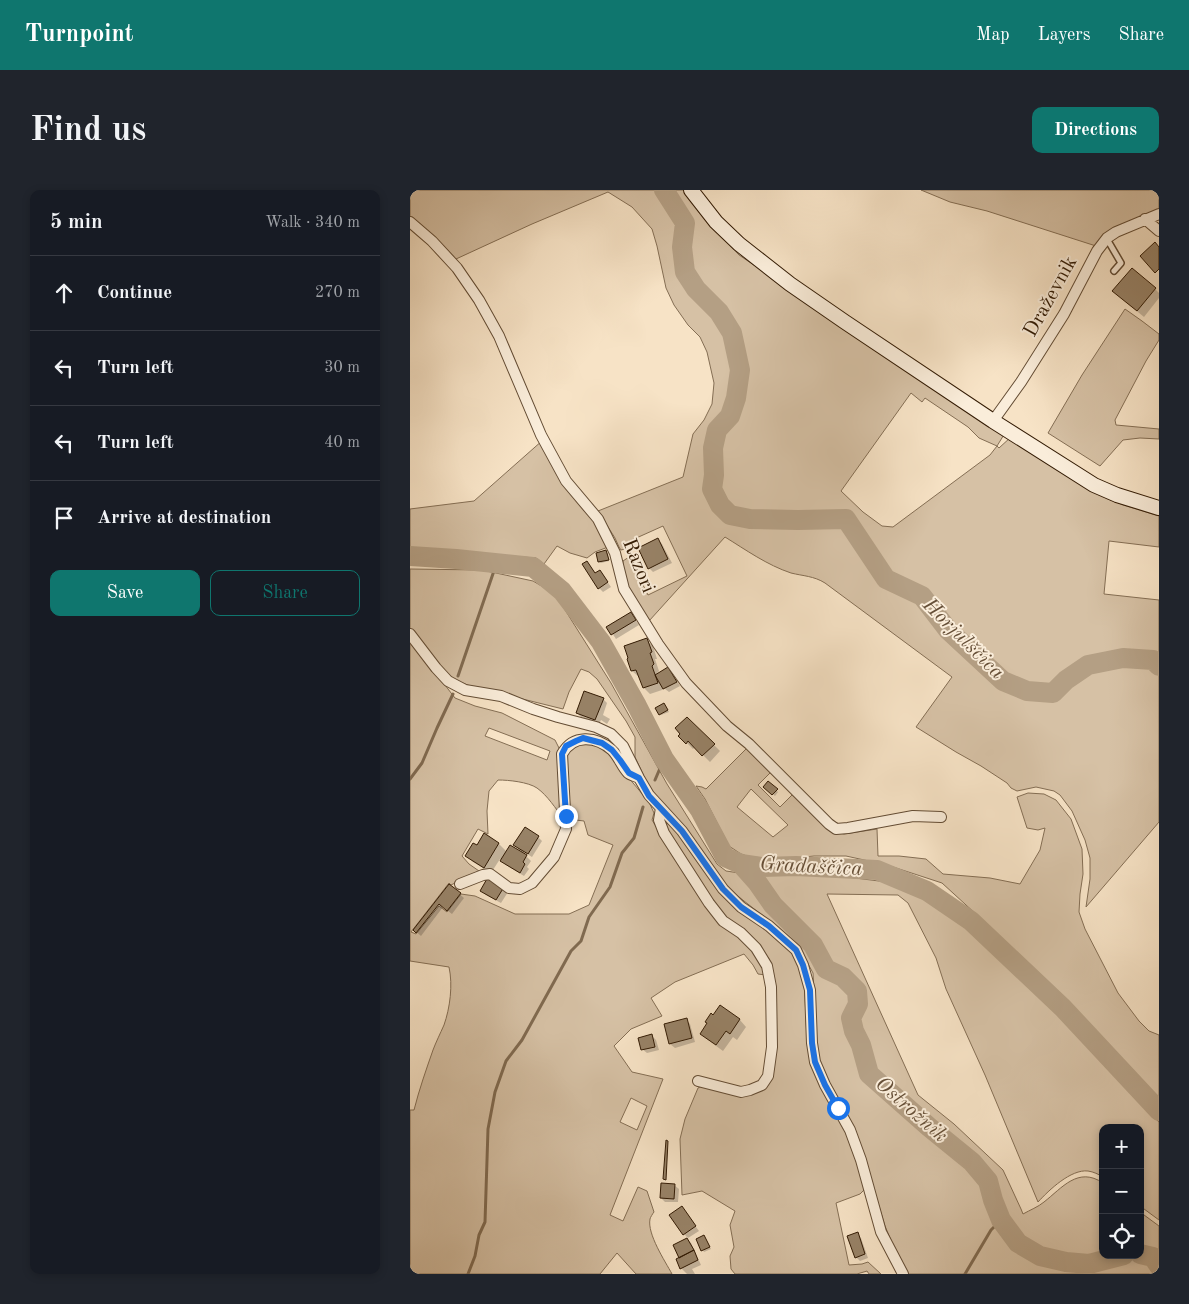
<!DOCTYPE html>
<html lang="en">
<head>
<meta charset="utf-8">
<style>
  :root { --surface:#171b24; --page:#20242c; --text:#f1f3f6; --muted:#9ea1a6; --line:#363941; --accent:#0f766e }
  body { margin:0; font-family:"Old Standard TT",serif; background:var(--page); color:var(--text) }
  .controls { position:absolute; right:15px; bottom:15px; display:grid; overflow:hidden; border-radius:10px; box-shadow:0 2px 8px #0003 }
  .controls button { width:45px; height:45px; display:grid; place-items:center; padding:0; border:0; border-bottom:1px solid var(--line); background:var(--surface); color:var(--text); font:25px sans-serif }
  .stop { position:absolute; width:15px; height:15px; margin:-11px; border:4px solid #1a73e8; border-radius:50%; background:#fff }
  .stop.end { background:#1a73e8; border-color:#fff; box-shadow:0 1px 5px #0008 }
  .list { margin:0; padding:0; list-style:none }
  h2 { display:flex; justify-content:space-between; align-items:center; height:65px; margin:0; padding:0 20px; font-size:21px }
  h2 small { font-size:16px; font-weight:400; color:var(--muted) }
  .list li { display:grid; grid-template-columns:32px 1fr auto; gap:15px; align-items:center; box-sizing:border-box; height:75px; padding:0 20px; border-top:1px solid var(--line) }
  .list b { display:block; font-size:19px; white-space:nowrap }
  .list em { font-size:16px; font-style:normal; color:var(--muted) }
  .actions { display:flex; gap:10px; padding:15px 20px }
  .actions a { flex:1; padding:11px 0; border:1px solid var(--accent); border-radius:10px; text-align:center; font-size:18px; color:var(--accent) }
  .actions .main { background:var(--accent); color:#fff }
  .icon { flex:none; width:28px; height:28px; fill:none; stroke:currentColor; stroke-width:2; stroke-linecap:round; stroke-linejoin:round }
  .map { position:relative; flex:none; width:749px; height:1084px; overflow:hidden; border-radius:10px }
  header { display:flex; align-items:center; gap:30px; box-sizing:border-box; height:70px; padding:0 25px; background:var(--accent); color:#fff }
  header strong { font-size:24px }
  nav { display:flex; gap:28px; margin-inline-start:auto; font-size:18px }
  .intro { display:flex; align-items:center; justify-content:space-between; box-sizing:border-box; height:120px; padding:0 30px }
  h1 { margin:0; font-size:35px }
  .button { padding:12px 22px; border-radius:10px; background:var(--accent); color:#fff; font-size:18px; font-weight:700 }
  main { display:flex; gap:30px; padding:0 30px }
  aside { flex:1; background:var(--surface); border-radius:10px; box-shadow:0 2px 8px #0003 }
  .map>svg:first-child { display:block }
  .green { fill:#d6c1a5; stroke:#846e54; fill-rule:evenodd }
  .shadow { fill:#0003 }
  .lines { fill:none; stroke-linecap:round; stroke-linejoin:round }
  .stream { stroke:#806a50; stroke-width:3 }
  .river { stroke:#b49f84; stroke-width:20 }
  .building { fill:#988368; stroke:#321a03 }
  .lane-casing { stroke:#634c34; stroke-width:8 }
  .street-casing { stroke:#634c34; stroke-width:12 }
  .secondary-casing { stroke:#321a03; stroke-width:16 }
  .lane { stroke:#faedda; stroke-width:5 }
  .street { stroke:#faedda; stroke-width:10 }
  .secondary { stroke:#faedda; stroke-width:14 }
  .route { stroke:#1a73e8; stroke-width:6 }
  .labels { text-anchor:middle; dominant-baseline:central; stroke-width:4; stroke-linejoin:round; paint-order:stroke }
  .street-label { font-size:20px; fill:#321a03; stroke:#faedda }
  .water-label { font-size:21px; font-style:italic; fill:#664f37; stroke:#faedda }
</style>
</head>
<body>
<header>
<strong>Turnpoint</strong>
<nav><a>Map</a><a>Layers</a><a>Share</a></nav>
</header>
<div class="intro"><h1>Find us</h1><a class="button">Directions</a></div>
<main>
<aside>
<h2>5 min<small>Walk · 340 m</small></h2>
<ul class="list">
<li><svg class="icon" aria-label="ahead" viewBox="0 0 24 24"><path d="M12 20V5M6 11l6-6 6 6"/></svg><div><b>Continue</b></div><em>270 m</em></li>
<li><svg class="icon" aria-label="left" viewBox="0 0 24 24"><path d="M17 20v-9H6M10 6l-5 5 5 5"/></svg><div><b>Turn left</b></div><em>30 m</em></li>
<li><svg class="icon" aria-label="left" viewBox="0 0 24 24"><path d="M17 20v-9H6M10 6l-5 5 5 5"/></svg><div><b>Turn left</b></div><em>40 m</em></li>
<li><svg class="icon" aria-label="arrive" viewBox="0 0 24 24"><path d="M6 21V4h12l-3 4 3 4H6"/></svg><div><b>Arrive at destination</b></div></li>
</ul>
<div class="actions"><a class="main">Save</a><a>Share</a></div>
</aside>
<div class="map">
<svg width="749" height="1084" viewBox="0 0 749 1084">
  <rect width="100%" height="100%" fill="#f7e3c6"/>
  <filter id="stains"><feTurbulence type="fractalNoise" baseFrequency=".004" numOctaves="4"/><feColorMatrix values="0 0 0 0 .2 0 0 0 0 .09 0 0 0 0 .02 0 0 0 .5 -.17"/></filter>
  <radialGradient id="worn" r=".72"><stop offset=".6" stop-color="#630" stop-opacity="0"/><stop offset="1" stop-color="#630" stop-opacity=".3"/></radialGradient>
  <path class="green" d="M0,0H275L309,43L329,65L595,243L587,256L589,258L601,247L691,305L713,315L749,326V357L699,351L694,404L749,410V632L676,717L680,689V668L675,650L662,621L650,605L644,601L626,597L607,601L601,598L597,593L571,576L546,562L506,537L542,487L415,393C404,386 393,386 381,383C357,375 336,360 315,347L239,431C228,414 212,393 213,371L219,367L238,405L277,386L253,336L213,354L215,359L211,360L209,357L205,348L188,321L273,287L283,244L294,230L302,214L304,193L297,162L290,147L278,135L264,115L256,98L247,56L242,39L222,17L198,2L122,34L46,69L0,28ZM501,203L512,212L515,208L558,237L569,248L587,256L580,265L483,337L472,336L453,322L431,301Z
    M511,0H749V20L686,56L577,21L540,12Z
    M715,119L732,131L749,144V150L736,171L705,230L706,235L749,239V249L730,248L713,250L690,276L638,243L672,185Z
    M133,250L178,319L198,357L185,362L177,368L160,363L147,356L134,374L126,368L0,359V319L64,311Z
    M0,379L72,380L123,391L145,404L201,493L257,594L307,674L316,681L336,684H416L453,689L477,692L513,706L566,745L608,787L652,822L733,917L749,932V1030L730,1016V938H693V987C688,984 684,982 678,981C661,979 639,1000 628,1012L575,885L536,799L526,768L498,713L488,705L417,704L508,905L544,934L593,980L611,1019L613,1024C620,1020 628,1017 634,1012C652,998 668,976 693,993V1065H730V1022L749,1036V1084H498L485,1060L475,1036L455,970L434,919L411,877L406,852L405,821L403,783L389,757L362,733L315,696L238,595L225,567V547L216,531L187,489L179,482L171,479L159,502L153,519L60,496L43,489L23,469L0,438Z
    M0,450L45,508L65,516L92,523L145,550L149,558L154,629C145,618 138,606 127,598C118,592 99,590 88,590L79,601L77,621L78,644L68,639L52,666L59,674L69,681L41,695L39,693L1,742L6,744L29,716L37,722L51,704L65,706L105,724H159L179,715L203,655L178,645L174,631L158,629L155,563L168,552L192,556L239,612L244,623L242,630L260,659L309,731L341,757L356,785L348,784L343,775L334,764L265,792L241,808L252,826L221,839L204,856L222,882L253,889L200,1025L213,1031L228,997L237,1001L244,1022C243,1023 240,1028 240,1029C237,1044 255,1071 262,1084H226L207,1063L190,1084H0V920H4C9,900 16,880 23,860C26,852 30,844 34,835C40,818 43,795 39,777L0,771ZM79,538L140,561L137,570L75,546ZM221,908L237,916L227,940L210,932Z
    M338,557L363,580L348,595L370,617L384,603L421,641L434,644L467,639L468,666H489L516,669L533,684L580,688L610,694L630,660L635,638L628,640L617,638L607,607L618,603L634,604L646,610L661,629L672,659L673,684L670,704L669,722L675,739L708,803L729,831L739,841L749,845V908L579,736L532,693L477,675L436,666H404L376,669L340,667L331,664L319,656L295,609L286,596L292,597L296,599ZM341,599L378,635L363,647L327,617Z
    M253,633L259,634L271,646L296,679L382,763L394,785L397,850L434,938L456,998L450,1004L426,1013L439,1075L452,1074L458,1072L471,1084H459L457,1081L447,1084H325L321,1079L320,1066L324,1057L320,1035L325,1021L292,1001L272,1005L270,949L275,929L288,898L292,896L354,898L365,796L359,769L348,754L315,727L302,712Z"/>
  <path class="shadow" d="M745,99L749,103V108L734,127L711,108Z
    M248,350L252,354L262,373L243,382L239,378Z
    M196,362L198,363L199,371L191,373L189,372Z
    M177,372L186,384L190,381L201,397L193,402L189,398Z
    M221,423L229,435L206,449L198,437Z
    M236,450L243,456L247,469H245L249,481L245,486L258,479L262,483L270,496L259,502L255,499L240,504L234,498L230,487H229L222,481L218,470Z
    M193,509L197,513L193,525L200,529L197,534L191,530L189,534L171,527L167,523Z
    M254,514L259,522L251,525L250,524Z
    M277,528L310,561L300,572L285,557L283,559L270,546Z
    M358,593L368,602L365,606L355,597Z
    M74,645L89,654L97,662L112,663L105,655L128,647L132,651L122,667L114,662L113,663L121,671L117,677L119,679L114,686L96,675L90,669L81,683L63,672L57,666L67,657Z
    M78,689L98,702L91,713L76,705L72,701Z
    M39,695L54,708L42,724L33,717L11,746L4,740Z
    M310,817L330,830L336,837L327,850L323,847L313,861L298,850L292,844Z
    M276,830L280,834L285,852L265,858L260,854L256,835Z
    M242,846L246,850L249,860L237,863L232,859Z
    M264,995L269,999L268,1012H255L251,1008Z
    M272,1018L289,1041L278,1048L274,1044Z
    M447,1044L451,1048L458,1068L450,1071L446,1067Z
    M295,1048L301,1059L294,1062L287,1049Z
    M277,1049L281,1053L291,1075L282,1079L285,1084H277L271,1078L270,1068Z"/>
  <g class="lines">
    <path class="stream" d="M48,486L87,372
      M0,589L12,573L27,538L43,504
      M245,590L254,569
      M58,1084L65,1066L69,1045L75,1032L78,939L85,902L96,871L112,850L161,761L171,751L179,727L200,697L212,663L224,648L233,617
      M555,1084L581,1040L591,1030"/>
    <path class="river" d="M254,0L275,33L272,57L275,82L286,99L309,122L322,143L330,180L326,208L320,226L307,240L303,258L304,285L302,299L310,315L320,325L340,329L388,330L436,329L476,389L512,406L538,440L593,491L617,501L643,503L656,490L678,475L713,468L743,470L749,476
      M0,366L46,369L123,377L152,401L191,452L227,516L254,569L290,620L315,667L331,674L351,677L386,676L467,680L517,701L561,731L653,818L749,921
      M331,674L347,692L363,715L403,755L416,779L433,787L447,801L448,814L441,828L444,841L451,855L459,884L519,937L562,972L578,991L583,1010L591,1030L608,1053L630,1066L656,1072L679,1074L714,1065
      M730,1064L743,1067L749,1076"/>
  </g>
  <path class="building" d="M745,52L749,57V79L745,83L730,66Z
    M722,78L746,98L727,121L702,101Z
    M248,348L258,369L238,379L228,358Z
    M196,360L199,370L188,372L186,363Z
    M177,371L185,383L190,380L198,392L188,399L172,374Z
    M221,422L226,430L201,445L196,437Z
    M237,448L242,462L240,463L244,474L242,476L248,493L233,498L226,480L221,481L217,469L218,468L214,456Z
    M258,477L267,492L253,499L245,485Z
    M174,501L194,508L185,530L166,523Z
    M254,513L258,520L249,525L245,518Z
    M277,527L305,554L292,566L278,551L276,554L268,546L270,544L265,538Z
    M358,591L368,599L362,605L353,597Z
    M115,637L129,646L118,664L103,655Z
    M74,643L89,653L74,678L55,666L63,653L67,655Z
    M100,655L117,665L113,672L115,674L110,683L90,671Z
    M78,687L94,697L86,710L70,701Z
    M39,694L51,703L37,721L29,714L6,743L3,740Z
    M310,815L330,829L320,844L316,841L306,855L290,844L297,833L295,832L301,823L303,825Z
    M277,828L282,848L259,854L254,834Z
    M242,844L245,857L231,860L228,848Z
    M256,950L258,951L256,990L253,989Z
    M251,993L265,994L264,1009L250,1008Z
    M272,1016L286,1036L273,1045L259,1025Z
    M448,1042L455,1064L445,1068L437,1046Z
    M294,1045L300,1057L291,1061L286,1049Z
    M277,1048L284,1060L269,1068L263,1055Z
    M284,1060L288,1070L270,1079L266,1069Z"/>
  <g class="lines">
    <g class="lane-casing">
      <path id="lane" d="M697,49L711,73L704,81"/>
    </g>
    <g class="street-casing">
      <path id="street" d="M735,29L749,41
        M0,32L22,51L47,78L69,110L89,146L131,245L156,291L188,329L205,363L214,399L248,454L276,493L317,536L339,554L419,634L426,639L438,638L503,626L531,627
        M583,231L611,192L654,124L687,61L697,48L706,42L749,24
        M0,444L26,478L38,491L55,500L91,506L123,519L148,527L186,537L201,544L213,556L229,588L239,605L272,641L313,699L331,717L359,736L386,760L393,775L400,800L402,853L405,872L415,895L440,940L451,970L471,1042L493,1084
        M251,618L249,630L254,643L299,713L313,731L331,743L346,758L357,776L361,797L362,857L358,886L352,895L340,900L331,902L288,891
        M50,694L73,685L80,684L99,698L110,699L122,693L144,667L156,639L152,564C163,544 186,546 202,560C209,567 212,577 218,583C220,585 225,586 229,588"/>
    </g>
    <g class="secondary-casing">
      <path id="secondary" d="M281,0L306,32L329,54L380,94L435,132L583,231L684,295L707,305L749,318"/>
    </g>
    <use href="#lane" class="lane"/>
    <use href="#street" class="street"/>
    <use href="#secondary" class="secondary"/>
  </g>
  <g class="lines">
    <path class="route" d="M156,626L152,564L156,556L166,551L173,548L192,553L202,560L210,570L219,583L229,588L239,606L272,641L313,699L331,717L359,736L386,760L393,775L400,800L402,853L405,872L415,895L428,918"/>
  </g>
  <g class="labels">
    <g class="street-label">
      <text transform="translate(641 107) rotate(-61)">Draževnik</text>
      <text transform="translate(228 376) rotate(68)">Razori</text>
    </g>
    <g class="water-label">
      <text transform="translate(553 449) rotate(45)">Horjulščica</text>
      <text transform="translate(401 677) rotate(3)">Gradaščica</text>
      <text transform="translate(501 920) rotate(41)">Ostrožnik</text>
    </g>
  </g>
  <rect width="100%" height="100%" filter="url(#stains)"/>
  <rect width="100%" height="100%" fill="url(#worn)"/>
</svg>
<div class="controls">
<button>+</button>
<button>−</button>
<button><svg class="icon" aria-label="locate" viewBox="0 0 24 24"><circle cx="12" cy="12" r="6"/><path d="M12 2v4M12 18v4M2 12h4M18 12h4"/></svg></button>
</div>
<div class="stop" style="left:428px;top:918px"></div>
<div class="stop end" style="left:156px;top:626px"></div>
</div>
</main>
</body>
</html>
